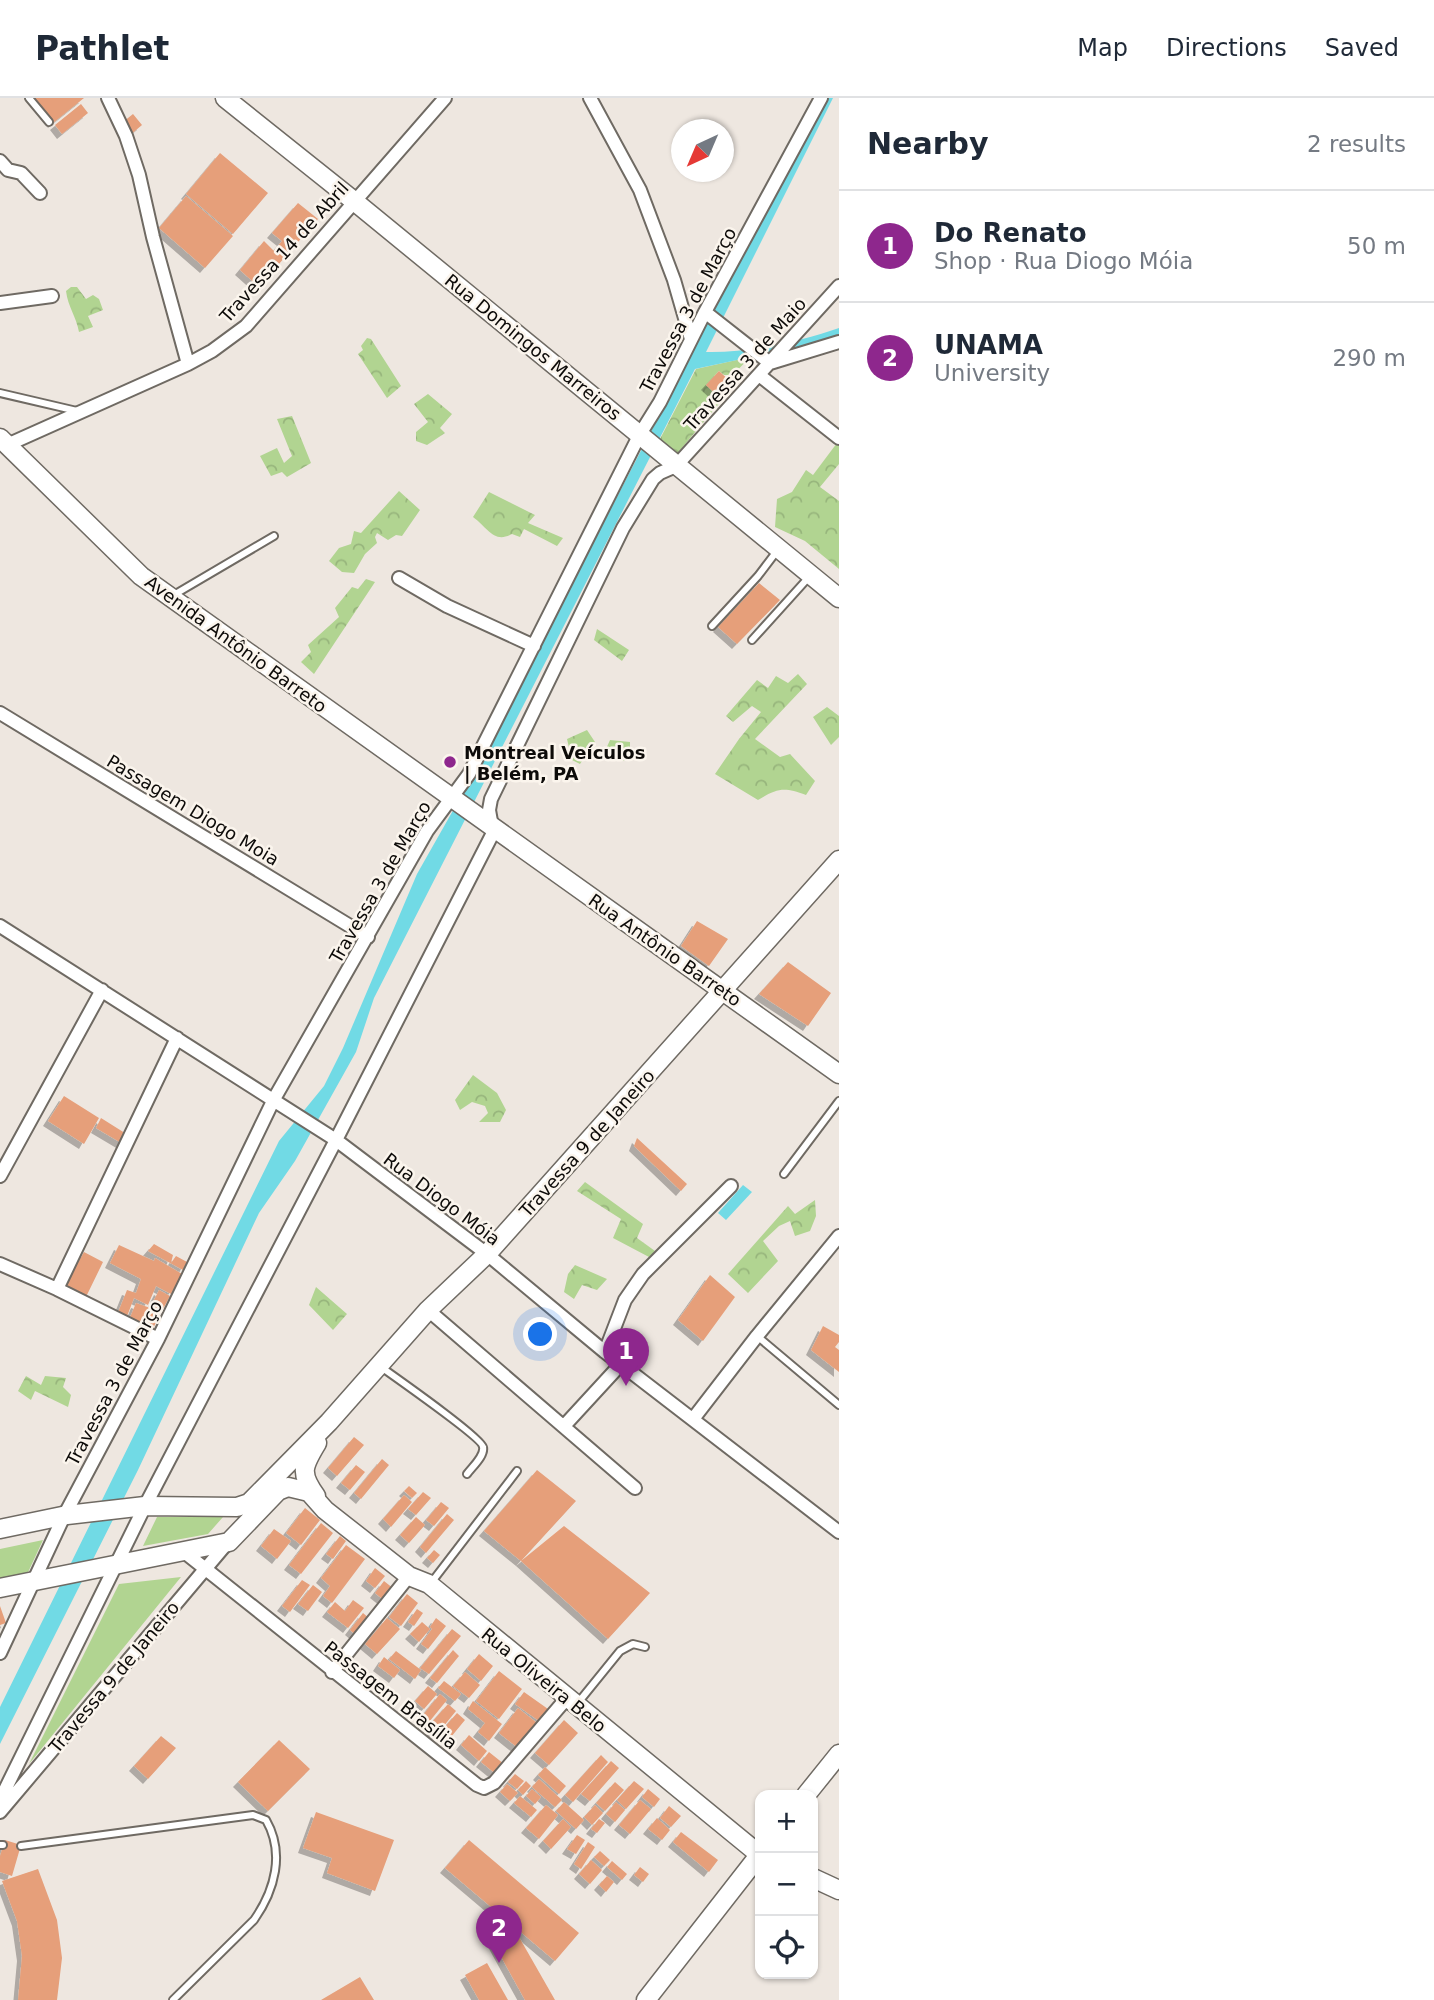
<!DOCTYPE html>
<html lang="en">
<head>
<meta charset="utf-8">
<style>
  :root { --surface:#fff; --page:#f6f6f7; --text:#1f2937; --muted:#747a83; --line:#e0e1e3; --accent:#8e278d }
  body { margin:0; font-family:"DejaVu Sans",sans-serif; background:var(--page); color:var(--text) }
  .controls { position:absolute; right:21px; bottom:21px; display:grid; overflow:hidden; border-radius:14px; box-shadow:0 2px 5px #0004 }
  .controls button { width:63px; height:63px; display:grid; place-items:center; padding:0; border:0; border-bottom:2px solid var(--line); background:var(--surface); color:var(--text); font:35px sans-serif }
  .compass { position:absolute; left:671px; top:21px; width:63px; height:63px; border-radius:50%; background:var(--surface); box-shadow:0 2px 5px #0004; rotate:224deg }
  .you { position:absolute; left:541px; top:1237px; width:24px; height:24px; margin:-18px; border:5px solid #fff; border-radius:50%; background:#1a73e8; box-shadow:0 0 0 10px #1a73e833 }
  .badge { display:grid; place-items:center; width:46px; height:46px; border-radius:50%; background:var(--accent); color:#fff; font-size:23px; font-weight:700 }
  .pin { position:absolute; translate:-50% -58px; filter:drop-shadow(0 2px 4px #0008) }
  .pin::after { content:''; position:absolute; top:37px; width:24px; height:21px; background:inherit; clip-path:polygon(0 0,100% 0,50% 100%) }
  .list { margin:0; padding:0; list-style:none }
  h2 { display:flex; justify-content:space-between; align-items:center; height:91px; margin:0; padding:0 28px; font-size:30px }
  h2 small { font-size:23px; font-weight:400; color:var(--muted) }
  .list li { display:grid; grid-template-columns:46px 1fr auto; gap:21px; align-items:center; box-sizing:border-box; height:112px; padding:0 28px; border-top:2px solid var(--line) }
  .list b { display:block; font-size:26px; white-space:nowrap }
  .list p { margin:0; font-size:23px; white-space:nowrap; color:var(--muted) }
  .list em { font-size:23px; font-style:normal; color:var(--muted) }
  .icon { flex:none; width:38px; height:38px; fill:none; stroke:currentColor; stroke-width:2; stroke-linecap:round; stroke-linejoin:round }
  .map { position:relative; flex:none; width:839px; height:1902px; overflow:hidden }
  header { display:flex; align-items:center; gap:42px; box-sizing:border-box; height:98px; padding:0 35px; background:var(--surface); border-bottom:2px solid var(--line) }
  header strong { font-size:33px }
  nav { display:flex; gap:38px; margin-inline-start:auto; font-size:24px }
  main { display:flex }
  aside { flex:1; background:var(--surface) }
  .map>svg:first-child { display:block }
  .forest { fill:url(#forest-crowns) }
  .green { fill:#b1d491 }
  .water { fill:#71dae5 }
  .building { fill:#e69f7a; filter:url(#shadow) }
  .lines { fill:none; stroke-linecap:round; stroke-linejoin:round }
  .lane-casing { stroke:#6f6a63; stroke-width:10 }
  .street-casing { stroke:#6f6a63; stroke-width:16 }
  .secondary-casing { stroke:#6f6a63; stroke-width:21 }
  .lane { stroke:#fff; stroke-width:6 }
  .street { stroke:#fff; stroke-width:12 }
  .secondary { stroke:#fff; stroke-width:18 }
  .poi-dot { fill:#8e278d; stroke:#fbf5ed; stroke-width:2.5 }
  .labels { text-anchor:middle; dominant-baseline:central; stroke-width:5; stroke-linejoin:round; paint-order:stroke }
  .street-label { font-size:18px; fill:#0d0b09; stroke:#fbf5ed }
  .poi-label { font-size:18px; font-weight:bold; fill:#0d0b09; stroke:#fbf5ed; text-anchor:start }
</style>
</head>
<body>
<header>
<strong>Pathlet</strong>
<nav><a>Map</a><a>Directions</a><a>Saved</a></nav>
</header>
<main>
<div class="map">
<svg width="839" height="1902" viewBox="0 0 839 1902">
  <defs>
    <pattern id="forest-crowns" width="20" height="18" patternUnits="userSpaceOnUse" patternTransform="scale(1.75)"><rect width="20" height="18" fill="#b1d491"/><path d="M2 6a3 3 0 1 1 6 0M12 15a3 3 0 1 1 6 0" fill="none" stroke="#97b57c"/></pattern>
    <filter id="shadow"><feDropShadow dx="-5" dy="5" stdDeviation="0" flood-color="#0004"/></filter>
  </defs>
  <rect width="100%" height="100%" fill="#eee7e0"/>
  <path class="forest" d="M71,189H77L86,201L93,197L99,201L103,212L88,218L93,229L79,234C76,218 68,209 66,193Z
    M367,240L371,241L401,288L387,300L358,256L363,252L361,248Z
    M750,259L733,277H724L719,273L706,287L722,302L676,357L659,343L696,271Z
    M428,296L452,316L440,330L445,335L427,347L416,343V334L428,324L414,306Z
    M292,318L311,365L287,379L282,374L271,378L260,358L277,350L284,365L292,358L277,321Z
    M837,345L839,347V366L820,389L839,403V471L805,443L775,429L777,401L792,394L806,372L813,377Z
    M399,393L420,412L402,438L396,437L388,442L377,435L375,439L377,445L365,456L354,475L342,474L329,463L339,450L351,446L354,433L361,435Z
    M489,394L535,417L528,425L563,440L557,448L524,431L520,439L512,436C494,446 488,430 473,419Z
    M366,481L375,484L314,576L301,564L311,554L308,547L339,519L335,510L352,489L358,491Z
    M597,531L629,552L622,563L594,542Z
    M798,576L807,586L755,641L780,659L790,656L815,683L806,697C784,689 778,690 758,702L715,676L739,641L761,614L752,608L733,624L726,618L757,582L768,590L776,578L788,585Z
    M827,609L839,618V639L831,647L813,619Z
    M587,632L595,644L580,666L572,662L567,641Z
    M610,642L630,644V662L610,663L606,651Z
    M473,977L497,995L506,1012L500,1024H479L488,1015L485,1008L472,1004L460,1012L455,1002Z
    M585,1084L643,1126L637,1140L655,1153L649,1159L613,1140L621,1121L577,1093Z
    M815,1102L816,1118L810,1133L795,1138L790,1123L779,1128L763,1143L778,1163L748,1195L728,1176L788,1108L795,1116Z
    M575,1167L607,1181L597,1192L582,1187L574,1201L564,1194L568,1176Z
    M316,1189L347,1216L333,1232L309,1207Z
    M26,1278L41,1287L45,1278L66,1280L63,1289L71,1297L68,1309L35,1293L31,1302L18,1293Z"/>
  <path class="green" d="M157,1419H223L208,1436L143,1448Z
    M43,1442L24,1483L0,1487V1451Z
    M181,1479L29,1666L119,1486Z"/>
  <path class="water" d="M824,0H833L706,254C749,255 798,244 839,230V240L695,271L374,900L356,954L295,1063L259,1115L138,1372L0,1646V1609L279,1043L324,988L343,950L417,776L468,686Z
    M743,1087L752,1094L726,1122L718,1115Z"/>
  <path class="building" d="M33,0H84L53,25Z
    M81,6L88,15L62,36L55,27Z
    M133,16L142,27L129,38L123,24Z
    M220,55L268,95L233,136L186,96Z
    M186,98L233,138L205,170L159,130Z
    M298,105L318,121L259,189L240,172L264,143L274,153L282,143L272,135Z
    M719,273L732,285L719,299L706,287Z
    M759,485L780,502L737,546L718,529Z
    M697,823L728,841L709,868L681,848Z
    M788,864L831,895L808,928L759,896Z
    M64,998L99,1020L84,1046L48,1023Z
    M101,1020L128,1037L123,1046L96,1030Z
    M637,1040L687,1086L681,1093L634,1048Z
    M154,1146L173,1157L171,1165L176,1158L187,1164L183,1172L148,1153Z
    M119,1147L154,1163L155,1160L182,1176L171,1196L156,1188L148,1207L134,1200L126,1221L117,1217L127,1192L136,1195L141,1181L110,1165Z
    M84,1154L103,1164L85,1201L63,1191Z
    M710,1177L735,1199L703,1243L678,1222Z
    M159,1192L170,1198L162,1213L151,1208Z
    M136,1205L156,1212L153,1220L157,1222L152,1233L129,1222Z
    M823,1228L839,1237V1244L835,1249L839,1252V1274L811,1252Z
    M354,1339L364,1347L337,1378L328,1370Z
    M382,1361L389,1367L361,1401L354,1395Z
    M356,1367L365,1374L350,1392L341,1385Z
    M537,1372L576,1403L521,1463L564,1428L650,1495L608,1541L521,1463L484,1433Z
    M409,1388L417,1395L412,1400L404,1393Z
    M423,1394L431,1400L416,1417L408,1411Z
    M404,1397L412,1404L391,1429L383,1421Z
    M441,1404L449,1410L434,1428L426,1422Z
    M305,1410L320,1422L301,1447L286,1435Z
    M447,1416L454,1422L426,1455L420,1449Z
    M416,1419L425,1427L409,1445L400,1437Z
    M321,1425L333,1435L301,1476L289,1467Z
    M274,1431L291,1443L277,1461L261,1448Z
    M340,1438L346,1443L333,1461L326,1456Z
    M346,1447L365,1461L332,1505L323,1498L330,1488L321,1480Z
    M434,1452L440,1457L433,1465L427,1460Z
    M375,1470L385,1478L375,1490L366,1483Z
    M302,1482L310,1487L290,1514L282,1508Z
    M384,1483L394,1491L385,1503L375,1495Z
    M313,1487L322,1494L308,1513L298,1506Z
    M407,1496L418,1505L401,1528L389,1519Z
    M353,1502L364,1510L348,1530L327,1514L335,1504L345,1513Z
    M0,1508L6,1525L0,1527Z
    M417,1511L423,1515L414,1528L408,1524Z
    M363,1515L370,1521L357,1538L350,1532Z
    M387,1520L400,1531L377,1556L365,1546Z
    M436,1520L446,1528L428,1551L421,1546L432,1531L430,1529Z
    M422,1524L430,1531L419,1544L410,1536Z
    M452,1531L461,1538L429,1576L420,1570Z
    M453,1552L459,1558L437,1585L430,1580Z
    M396,1553L421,1572L415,1581L389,1561Z
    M479,1556L493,1568L481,1583L467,1571Z
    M384,1559L400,1572L394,1580L378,1568Z
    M499,1573L522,1591L499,1621L476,1603Z
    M465,1574L480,1587L469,1600L453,1588Z
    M444,1583L461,1596L455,1603L438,1590Z
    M428,1588L437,1596L424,1611L415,1603Z
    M524,1594L548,1611L539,1623L515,1606Z
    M440,1596L447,1602L425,1629L418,1623Z
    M473,1603L502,1626L489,1643L478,1634L485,1625L468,1611Z
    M448,1606L456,1613L434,1640L425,1632Z
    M518,1610L537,1625L518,1650L499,1635Z
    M457,1615L465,1622L451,1639L443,1631Z
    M564,1622L578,1635L549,1667L535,1655Z
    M469,1637L487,1653L479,1663L461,1647Z
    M161,1638L176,1650L148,1681L134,1668Z
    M279,1642L310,1671L268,1713L238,1684Z
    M489,1654L504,1666L497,1677L481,1664Z
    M601,1657L608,1664L573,1704L565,1697Z
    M611,1663L619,1670L590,1703L581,1696Z
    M545,1669L566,1688L559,1696L538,1677Z
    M515,1676L524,1683L517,1691L508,1684Z
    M539,1681L562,1702L555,1709L532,1689Z
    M526,1683L531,1688L523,1697L518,1692Z
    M634,1683L644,1691L626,1711L617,1702Z
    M615,1684L624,1692L605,1713L596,1705Z
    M507,1686L518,1695L510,1703L500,1694Z
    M532,1691L541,1699L535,1706L526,1698Z
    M648,1691L660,1701L654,1709L642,1699Z
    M520,1698L537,1712L531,1719L514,1705Z
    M640,1702L651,1711L630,1736L619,1727Z
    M564,1704L584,1722L576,1731L556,1713Z
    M616,1704L625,1712L615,1724L606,1716Z
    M546,1707L558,1717L539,1741L526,1730Z
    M595,1707L603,1715L592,1727L584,1719Z
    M669,1708L681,1718L671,1729L660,1720Z
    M316,1714L394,1742L375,1793L327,1775L332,1760L303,1750Z
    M657,1720L670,1732L662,1742L648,1731Z
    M563,1721L571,1729L551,1751L543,1743Z
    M599,1721L605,1725L597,1735L591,1731Z
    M681,1734L718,1762L709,1774L673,1744Z
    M577,1737L585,1742L576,1756L567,1751Z
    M5,1742L21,1747L12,1778L0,1774V1758Z
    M469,1742L579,1835L555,1863L445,1770Z
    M588,1744L595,1749L581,1771L574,1766Z
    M600,1753L610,1762L604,1768L594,1759Z
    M591,1762L602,1772L590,1786L579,1776Z
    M612,1763L627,1776L622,1782L607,1769Z
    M640,1769L649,1776L643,1784L634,1777Z
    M38,1771L57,1822L62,1860L57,1902H18L22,1858L17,1823L2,1783Z
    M607,1778L614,1784L606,1794L599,1787Z
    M515,1832L555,1902H525L493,1844Z
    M487,1865L508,1902H479L465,1877Z
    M360,1879L374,1902H321Z"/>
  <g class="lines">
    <g class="lane-casing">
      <path id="lane" d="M29,0L49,24
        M0,295L77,313
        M172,498L274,438
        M712,528L758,478L777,453
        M752,542L809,479
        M784,1076L839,1003
        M757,1238L839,1307
        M381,1269C395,1279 482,1340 483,1349C485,1358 472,1369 467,1376
        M431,1485L517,1373
        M577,1606L620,1553L633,1546L645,1549
        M0,1747H3
        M21,1748L253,1717L266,1722C285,1755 275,1792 254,1822L173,1902"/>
    </g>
    <g class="street-casing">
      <path id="street" d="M108,0L126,38L139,77L153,139L188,266
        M590,0L640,92L674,182L691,241
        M0,63L8,72L21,75L40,95
        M0,205L52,198
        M705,214L770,265L839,244
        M759,277L839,340
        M7,347L188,266L212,253L246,228L445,0
        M399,480L447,508L534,548
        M0,615L368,839
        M492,729L489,712L491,701L623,430L653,381L660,375L676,368L839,188
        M0,828L336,1042L487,1156L605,1254L839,1434
        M0,1078L102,892
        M0,1166L57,1191L158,1241
        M57,1191L177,940
        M428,1212L635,1390
        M605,1254L625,1202L643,1176L731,1088
        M693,1321L757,1238L839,1138
        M564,1328L621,1266
        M183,1453L477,1687L484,1690L494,1685L566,1601
        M0,1555L64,1418L158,1241L274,1001L427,733L469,676L640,336L660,304L705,214L821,0
        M332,1574L409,1478
        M0,1702L145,1408L336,1042L495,731
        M0,1714L228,1444"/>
    </g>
    <g class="secondary-casing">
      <path id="secondary" d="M225,0L354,103L839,500
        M0,340L141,478L839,976
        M316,1398C299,1375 303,1368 317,1345
        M0,1431L67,1417L145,1408L237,1409L249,1405L329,1324L428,1212L487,1156L839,762
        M0,1490L229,1444L278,1393L288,1389L309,1394L325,1412L409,1478L429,1486L760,1757
        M806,1697L839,1656
        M813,1780L839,1792
        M646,1902L760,1756"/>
    </g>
    <use href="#lane" class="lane"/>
    <use href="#street" class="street"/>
    <use href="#secondary" class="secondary"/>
  </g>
  <circle class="poi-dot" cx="450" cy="664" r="7"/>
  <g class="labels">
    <g class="street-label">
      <text transform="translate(284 154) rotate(-48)">Travessa 14 de Abril</text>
      <text transform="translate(688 212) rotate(-62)">Travessa 3 de Março</text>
      <text transform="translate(533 249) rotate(39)">Rua Domingos Marreiros</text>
      <text transform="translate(745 266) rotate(-48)">Travessa 3 de Maio</text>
      <text transform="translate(236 546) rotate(36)">Avenida Antônio Barreto</text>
      <text transform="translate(193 712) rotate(31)">Passagem Diogo Moia</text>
      <text transform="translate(380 784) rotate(-60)">Travessa 3 de Março</text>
      <text transform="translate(665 852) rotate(35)">Rua Antônio Barreto</text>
      <text transform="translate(587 1045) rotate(-48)">Travessa 9 de Janeiro</text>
      <text transform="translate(442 1101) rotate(37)">Rua Diogo Móia</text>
      <text transform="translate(114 1285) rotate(-62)">Travessa 3 de Março</text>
      <text transform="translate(114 1579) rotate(-50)">Travessa 9 de Janeiro</text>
      <text transform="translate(544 1582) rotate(39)">Rua Oliveira Belo</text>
      <text transform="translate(391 1597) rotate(38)">Passagem Brasília</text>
    </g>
    <g class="poi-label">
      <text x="464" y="654">Montreal Veículos<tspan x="464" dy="21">| Belém, PA</tspan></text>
    </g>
  </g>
</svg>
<div class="controls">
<button>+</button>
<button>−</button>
<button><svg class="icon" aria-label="locate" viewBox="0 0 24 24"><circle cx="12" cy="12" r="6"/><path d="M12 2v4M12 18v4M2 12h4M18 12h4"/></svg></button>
</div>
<svg class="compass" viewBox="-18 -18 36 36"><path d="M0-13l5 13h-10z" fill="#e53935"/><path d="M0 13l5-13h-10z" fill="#747a83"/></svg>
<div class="you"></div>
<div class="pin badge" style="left:626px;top:1288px">1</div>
<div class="pin badge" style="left:499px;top:1865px">2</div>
</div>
<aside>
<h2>Nearby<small>2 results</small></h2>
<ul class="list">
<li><span class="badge">1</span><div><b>Do Renato</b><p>Shop · Rua Diogo Móia</p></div><em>50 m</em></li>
<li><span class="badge">2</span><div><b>UNAMA</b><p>University</p></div><em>290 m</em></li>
</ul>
</aside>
</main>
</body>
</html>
